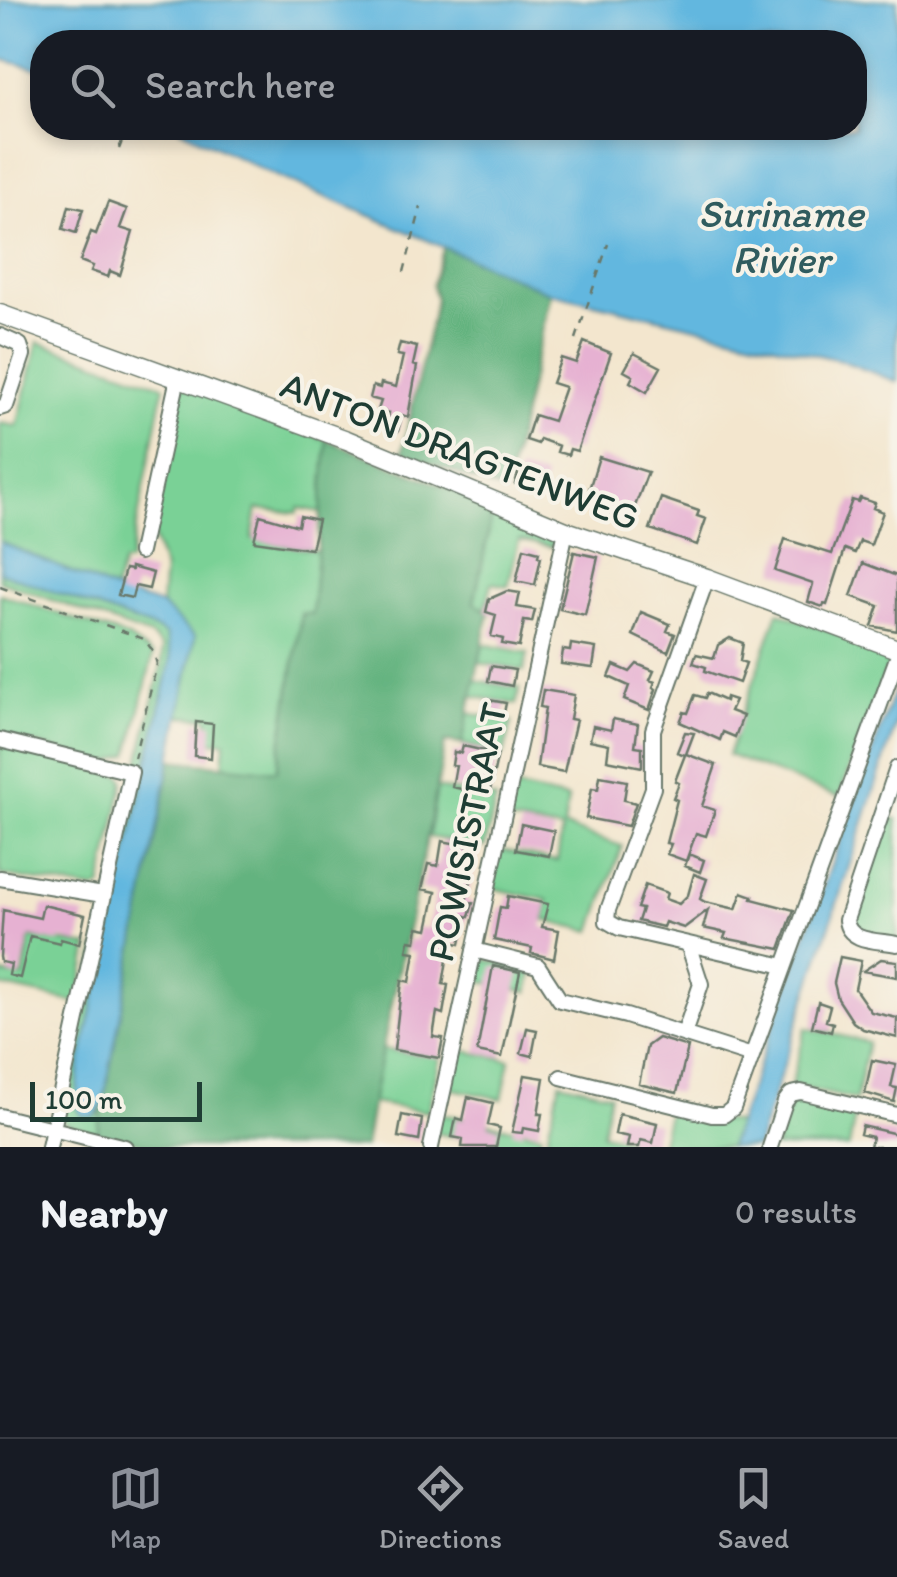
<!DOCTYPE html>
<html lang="en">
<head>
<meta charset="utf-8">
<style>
  :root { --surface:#171b24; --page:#20242c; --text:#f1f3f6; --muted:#9ea1a6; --line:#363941; --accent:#8c9099 }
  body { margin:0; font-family:Itim,sans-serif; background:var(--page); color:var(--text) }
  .scale { position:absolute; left:30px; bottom:25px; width:172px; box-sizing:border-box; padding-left:10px; border:5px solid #1f3d34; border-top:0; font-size:28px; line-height:35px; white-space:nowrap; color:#1f3d34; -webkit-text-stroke:8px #f7f3e8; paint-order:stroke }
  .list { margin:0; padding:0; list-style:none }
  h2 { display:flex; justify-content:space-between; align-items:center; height:130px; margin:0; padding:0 40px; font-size:42px }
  h2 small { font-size:32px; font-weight:400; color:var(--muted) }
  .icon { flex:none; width:55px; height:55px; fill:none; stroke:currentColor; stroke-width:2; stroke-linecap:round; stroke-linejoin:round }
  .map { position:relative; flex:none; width:897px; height:1147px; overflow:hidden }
  .search { position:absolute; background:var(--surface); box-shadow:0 5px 15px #0003; left:30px; right:30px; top:30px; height:110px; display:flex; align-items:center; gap:25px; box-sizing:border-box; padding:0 35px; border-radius:40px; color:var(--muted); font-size:38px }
  .sheet { height:290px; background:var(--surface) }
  nav { display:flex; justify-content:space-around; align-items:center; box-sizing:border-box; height:140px; border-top:2px solid var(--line); background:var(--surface); font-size:28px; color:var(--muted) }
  nav a { display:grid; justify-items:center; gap:5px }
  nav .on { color:var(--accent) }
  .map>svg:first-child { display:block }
  .green { fill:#7ad196; stroke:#4c8765; stroke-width:2.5 }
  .forest { fill:#63b37f; stroke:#41785a; stroke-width:2.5 }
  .water { fill:#62b7df; stroke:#407a8a; stroke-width:2.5 }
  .building { fill:#e6b1d2 }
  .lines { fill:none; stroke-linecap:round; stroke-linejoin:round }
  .minor-casing { stroke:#69786a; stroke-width:18 }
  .major-casing { stroke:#69786a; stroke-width:21 }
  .path { stroke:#69786a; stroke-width:2.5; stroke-dasharray:8 8; stroke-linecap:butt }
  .minor { stroke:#fff; stroke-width:14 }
  .major { stroke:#fff; stroke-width:18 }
  .labels { text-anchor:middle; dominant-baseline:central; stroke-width:8; stroke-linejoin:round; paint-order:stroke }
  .street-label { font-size:38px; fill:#1f3d34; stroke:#f7f3e8 }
  .water-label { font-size:40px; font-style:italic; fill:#305c5f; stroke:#f7f3e8 }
</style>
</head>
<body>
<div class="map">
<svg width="897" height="1147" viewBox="0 0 897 1147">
  <rect width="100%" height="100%" fill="#f7f3e8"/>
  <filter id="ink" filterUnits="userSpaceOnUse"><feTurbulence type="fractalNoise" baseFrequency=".01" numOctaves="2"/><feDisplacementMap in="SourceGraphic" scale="20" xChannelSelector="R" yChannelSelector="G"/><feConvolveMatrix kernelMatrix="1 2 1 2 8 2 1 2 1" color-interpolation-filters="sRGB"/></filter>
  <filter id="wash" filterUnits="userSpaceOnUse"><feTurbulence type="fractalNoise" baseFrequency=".0048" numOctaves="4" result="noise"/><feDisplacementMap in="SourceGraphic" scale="40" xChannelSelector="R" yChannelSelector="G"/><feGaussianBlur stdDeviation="2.25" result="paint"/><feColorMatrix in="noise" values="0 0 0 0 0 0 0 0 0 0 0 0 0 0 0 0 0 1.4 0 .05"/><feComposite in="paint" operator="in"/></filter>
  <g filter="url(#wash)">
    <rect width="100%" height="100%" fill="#f3e6ce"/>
    <path class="green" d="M38,342L164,386L129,563H123L114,590L0,542V423L17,426Z
      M180,385L327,440L321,512L299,508L297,513L257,509L252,539L317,551L312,615L301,614L277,771L223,766L225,742L208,741V718L179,716L195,637L161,605L164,570L150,528Z
      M494,506L555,535L552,547L519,540L508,586L492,583L485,610L474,602Z
      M0,572L158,630L166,635L171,659L80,1063L77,1092L98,1114L103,1104L97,1133L66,1124L59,1114L162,662V647L151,636L0,581Z
      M0,594L127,637L153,655L129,754L108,763L0,735Z
      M778,612L892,654L839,797L728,755Z
      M483,644L528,653L524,671L479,663Z
      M474,680L520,688L516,704L470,696Z
      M468,713L512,722L504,754L462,744Z
      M0,745L121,775L124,781L101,887L95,890L0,875Z
      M509,786L568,799L564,827L622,846L592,931L544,920L548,900L487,887L496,849L557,861L562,830L502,820Z
      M437,788L496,799L485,847L429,837Z
      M886,817L897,819V940C879,936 852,937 852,915Z
      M30,937L89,946L78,1003L0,986V974L23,977Z
      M482,959L533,970L528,992L478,981Z
      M806,1028L868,1042L856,1100L791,1085Z
      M380,1049L440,1057L428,1112L372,1103Z
      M455,1049L510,1060L502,1099L448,1088Z
      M560,1082L610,1094L602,1134L660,1146L669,1110L738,1123L729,1147H492V1144L435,1133L439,1113L541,1134L539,1144L545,1146Z
      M792,1099L856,1111L849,1147H775Z"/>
    <path class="forest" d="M444,247L551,293L505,492L402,452L436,299L432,285Z
      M327,440L494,506L474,602L489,613L462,744L445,742C423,878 386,1011 365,1147H158L97,1133L171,760L277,771L302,613L312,614Z"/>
    <path class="water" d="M0,0H897V382L840,360L551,293L272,174L178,128H854V42H42V70L0,59Z
      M0,542L114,590L161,605L195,636L103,1104L94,1117L82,1116L78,1109L77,1092L80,1063L171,659L166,635L158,630L0,572Z
      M897,683V721L762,1131L757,1147H729Z"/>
    <g id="blocks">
      <path class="building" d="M108,202L127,209L120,228L133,232L120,275L110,271L108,277L91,271L93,266L80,261L91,232L96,234Z
        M69,206L83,209L76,233L63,229Z
        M584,342L611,353L577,451L570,449L568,455L557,452L559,446L540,439L538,444L526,440L534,415L553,421L565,387L552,383L561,358L576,363Z
        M400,343L417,347L413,365L417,366L408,417L402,415L398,431L386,428L389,413L378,410L381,401L370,398L373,386L380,388L381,383L396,387L403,356L397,355Z
        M634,353L661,367L647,392L630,382L633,376L624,371Z
        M599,457L648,472L629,522L606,515L608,510L596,506L594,498L587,496Z
        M519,470L545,477L541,492L515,484Z
        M661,498L699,511L697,516L706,519L697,545L650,529Z
        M860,498L875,503L873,508L883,512L871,545L860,541L855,553L845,549L827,605L824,604L823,607L808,602L813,584L775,571L785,539L832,554L852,500L858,502Z
        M260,515L298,526L300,516L318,520L311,549L254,541Z
        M524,548L539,552L538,556L541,557L535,585L516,581Z
        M574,552L598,557L585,615L560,609Z
        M863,563L897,576V631L872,626L879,606L851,596Z
        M131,567L153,573L149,589L135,586L132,598L118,595L125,569L131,570Z
        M507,591L520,593L517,607L535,610L532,622L524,621L519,647L502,644L503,639L491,636L496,615L486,612L489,599Z
        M641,612L670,624L667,631L675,634L668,652L633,635Z
        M730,638L743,643L740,661L746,663L739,683L705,671L706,667L693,663L696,654L714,658L718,645Z
        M571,644L596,648L593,668L561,664L563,650L570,651Z
        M637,664L654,671L650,680L655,682L653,687L656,689L649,710L624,700L629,686L609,677L614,665L630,672Z
        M491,666L515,670L512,686L488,681Z
        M543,690L574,695L570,719L576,720L564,772L537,767L545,708L540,707Z
        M707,693L725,701L726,697L735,700L730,711L743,716L735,737L723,732L720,740L680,722L684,712L688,713L695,695L705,698Z
        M489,700L506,703L503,718L486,715Z
        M613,719L638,724L635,746L642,747V767L607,760L609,744L590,740L593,726L611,730Z
        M196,722L213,724L211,758L194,756Z
        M685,732L694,733L686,754L716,765L702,806L715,810L706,836L696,833L686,861L667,854L671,844L666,843L677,800L673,798L679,783L675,781L685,755L677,752Z
        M463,746L498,754L489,795L452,787L456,766L452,765L454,752L461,753Z
        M600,776L627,781L624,800L636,803L628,826L586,818L592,788L598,789Z
        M521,824L554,831L549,856L516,850Z
        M442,841L479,848L466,901L473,903L469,917L466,916L460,944L450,942L443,984L448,985L443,1014L437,1012L433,1037L443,1038L439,1058L394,1050L402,980L410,982L415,952L407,951L409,940L416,941L418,927L428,929L436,892L422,889L428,864L438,866Z
        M689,854L704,860L700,872L685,866Z
        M694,874L707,879L700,899L705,902L736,909L742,892L753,896L752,899L794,910L780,949L724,938L726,933L703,928L708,910L684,928L665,922L663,927L638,921L642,909L637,908L645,885L667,893L665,899L679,904L688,895Z
        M508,896L548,904L542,927L559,930L554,959L531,953L532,948L494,940L500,907L506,908Z
        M43,905L85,915L79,944L61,939L60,943L30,936L20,978L9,975L11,964L1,962L0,957L3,910L40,918Z
        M840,957L861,961L855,989L871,1012L897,1018V1038L863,1029L853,1022L838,999L834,983Z
        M881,959L897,961V977L863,971Z
        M493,966L520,972L502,1057L477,1052Z
        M818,1002L830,1006L826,1021L833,1023L831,1032L812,1027Z
        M527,1028L537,1030L532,1056L521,1053Z
        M658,1038L688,1047L677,1093L639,1084L647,1046Z
        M872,1060L896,1065L891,1087L897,1088L894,1102L865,1093Z
        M525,1075L544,1078L538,1114H542L539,1131L523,1128L522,1133L512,1132Z
        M468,1097L493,1103L488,1125L500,1128L496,1147H462L463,1139L452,1137L456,1118L463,1120Z
        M619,1114L657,1123L653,1143L641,1140L639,1147H627L629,1137L615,1134Z
        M402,1115L422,1119L419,1141L398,1137Z
        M862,1126L897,1134V1147H870L872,1137L860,1134Z"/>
    </g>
  </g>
  <g filter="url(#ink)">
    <use href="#blocks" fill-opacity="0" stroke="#69786a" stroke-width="2.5"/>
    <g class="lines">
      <g class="minor-casing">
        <path id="minor" d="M0,336L20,345L23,355L6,406L0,408
          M140,552L178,378
          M707,578L653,730V788L608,910L607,921L619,928L784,966
          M0,740L131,772L49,1147
          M897,768L846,920C848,943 879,940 897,944
          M0,878L103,895
          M474,950L538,966L560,1000L626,1016L752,1056
          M684,1034L701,984L688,944
          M561,1077L712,1115H724L733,1108L897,658
          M0,1116L125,1147
          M431,1147L566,531
          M770,1147L785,1102L791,1094L801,1092L897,1115"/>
      </g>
      <g class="major-casing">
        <path id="major" d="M0,314L347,440L566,531L707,578L897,649"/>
      </g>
      <path class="path" d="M119,149L127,128
        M404,272L421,207
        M576,339L608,244
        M0,587L144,639L153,651L157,664L134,758"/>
      <use href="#minor" class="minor"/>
      <use href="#major" class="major"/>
    </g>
  </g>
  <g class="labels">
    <g class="street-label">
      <text transform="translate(460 451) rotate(21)">ANTON DRAGTENWEG</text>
      <text transform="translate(467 832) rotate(-78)">POWISISTRAAT</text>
    </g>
    <g class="water-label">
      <text x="781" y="213">Suriname<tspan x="781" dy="46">Rivier</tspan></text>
    </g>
  </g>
</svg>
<div class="scale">100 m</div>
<div class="search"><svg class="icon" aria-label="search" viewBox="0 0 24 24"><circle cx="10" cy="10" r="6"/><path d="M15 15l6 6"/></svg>Search here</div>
</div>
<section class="sheet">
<h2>Nearby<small>0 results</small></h2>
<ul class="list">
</ul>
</section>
<nav>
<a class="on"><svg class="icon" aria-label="map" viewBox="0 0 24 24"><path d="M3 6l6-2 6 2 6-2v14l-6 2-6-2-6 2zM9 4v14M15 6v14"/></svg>Map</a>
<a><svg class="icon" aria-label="directions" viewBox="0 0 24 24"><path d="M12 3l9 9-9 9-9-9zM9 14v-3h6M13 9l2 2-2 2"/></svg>Directions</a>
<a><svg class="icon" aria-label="saved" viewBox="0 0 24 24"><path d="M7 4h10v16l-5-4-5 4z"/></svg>Saved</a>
</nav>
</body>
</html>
